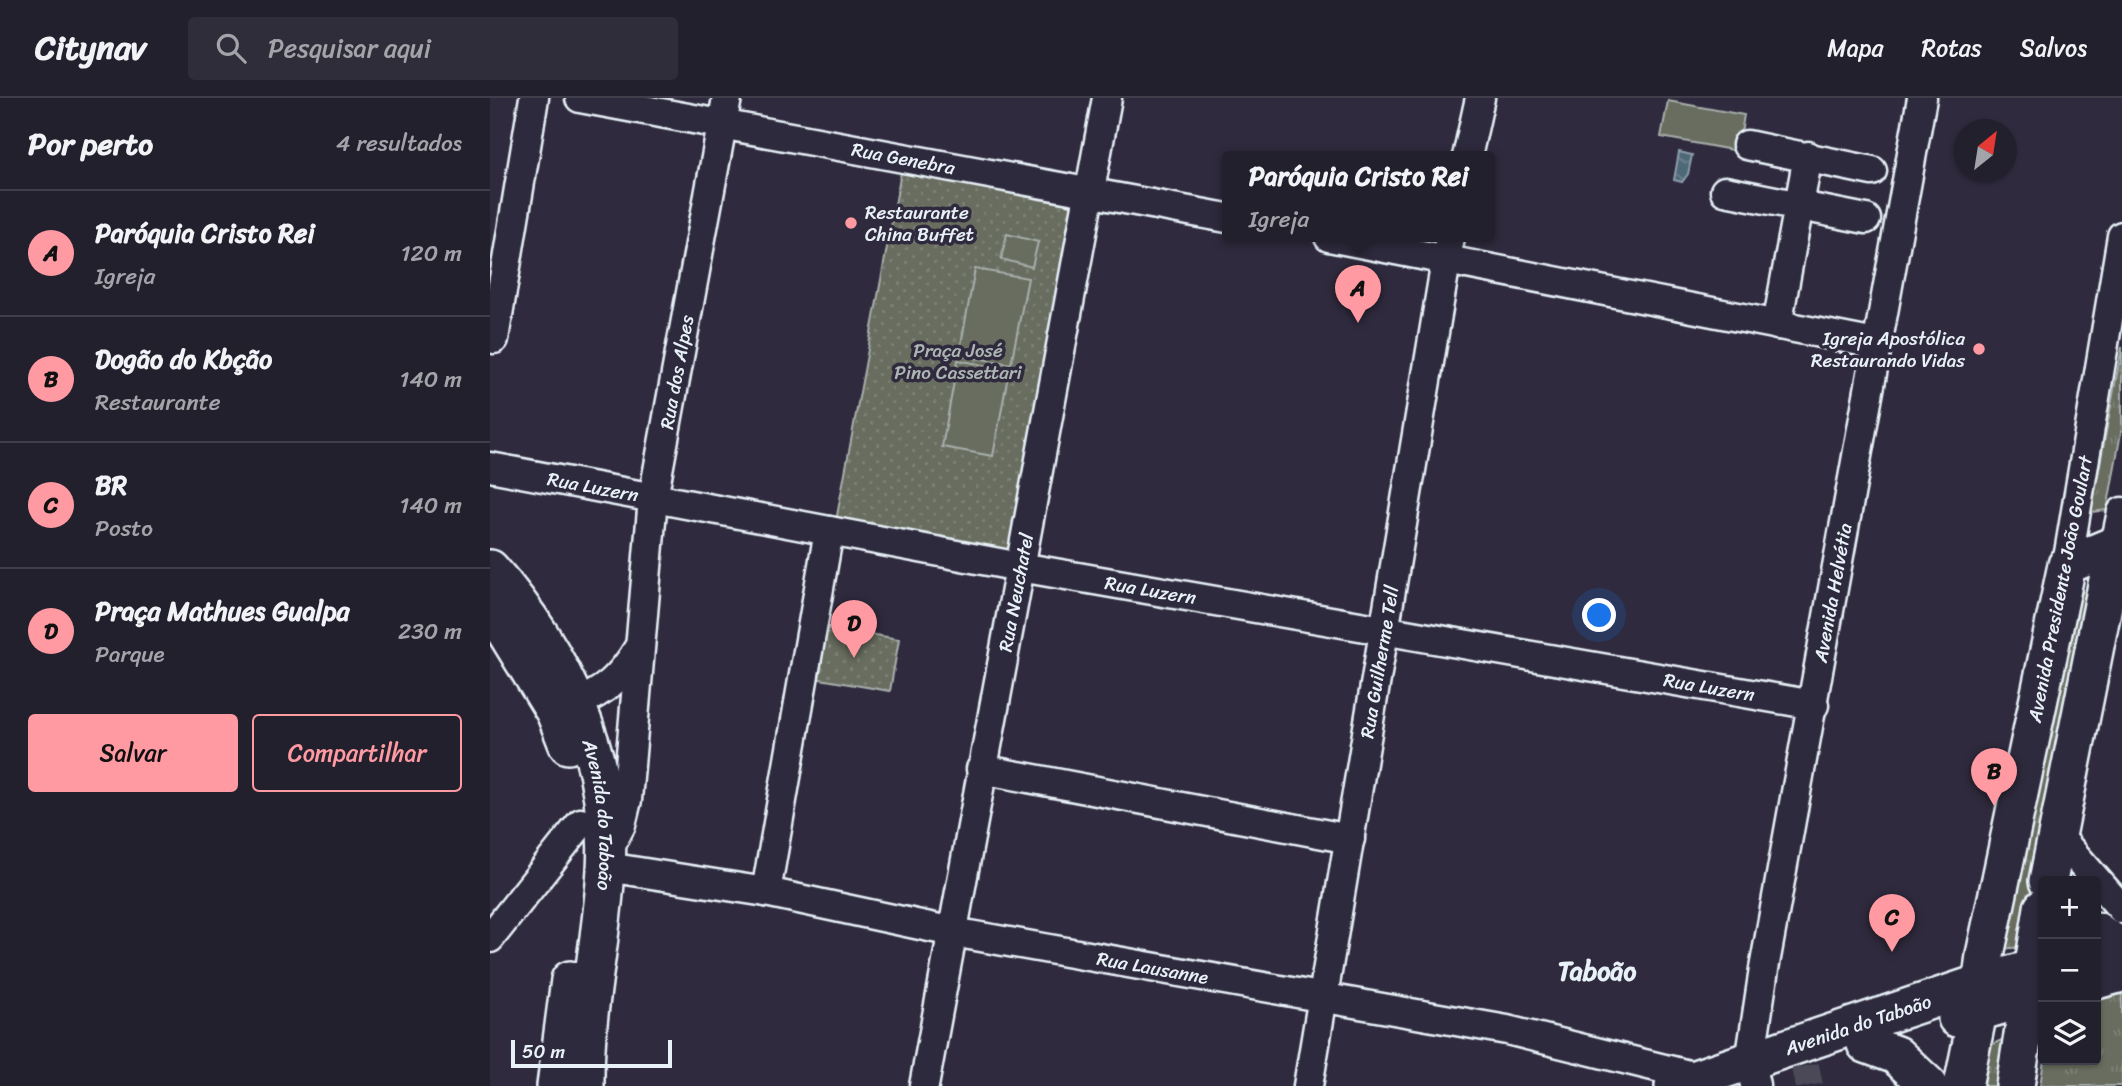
<!DOCTYPE html>
<html lang="pt">
<head>
<meta charset="utf-8">
<style>
  :root { --surface:#23202e; --page:#2f2d3a; --text:#f1f3f6; --muted:#a3a3aa; --line:#403e4a; --accent:#ff9aa2 }
  body { margin:0; font-family:Sriracha,sans-serif; background:var(--page); color:var(--text) }
  .controls { position:absolute; right:21px; bottom:21px; display:grid; overflow:hidden; border-radius:7px; box-shadow:0 2px 5px #0004 }
  .controls button { width:63px; height:63px; display:grid; place-items:center; padding:0; border:0; border-bottom:2px solid var(--line); background:var(--surface); color:var(--text); font:35px sans-serif }
  .compass { position:absolute; left:1464px; top:21px; width:63px; height:63px; border-radius:50%; background:var(--surface); box-shadow:0 2px 5px #0004; rotate:30deg }
  .scale { position:absolute; left:21px; bottom:18px; width:161px; box-sizing:border-box; padding-left:7px; border:4px solid #e8f1f8; border-top:0; font-size:19px; line-height:24px; white-space:nowrap; color:#e8f1f8; -webkit-text-stroke:5px #2f2a3d; paint-order:stroke }
  .you { position:absolute; left:1110px; top:518px; width:24px; height:24px; margin:-18px; border:5px solid #fff; border-radius:50%; background:#1a73e8; box-shadow:0 0 0 10px #1a73e833 }
  .badge { display:grid; place-items:center; width:46px; height:46px; border-radius:50%; background:var(--accent); color:#111; font-size:23px; font-weight:700 }
  .pin { position:absolute; translate:-50% -58px; filter:drop-shadow(0 2px 4px #0008) }
  .pin::after { content:''; position:absolute; top:37px; width:24px; height:21px; background:inherit; clip-path:polygon(0 0,100% 0,50% 100%) }
  .popup { position:absolute; left:732px; top:53px; width:273px; height:91px; box-sizing:border-box; display:grid; place-content:center; border-radius:7px; background:var(--surface); filter:drop-shadow(0 2px 5px #0005); font-size:23px; white-space:nowrap; color:var(--muted) }
  .popup b { font-size:26px; color:var(--text) }
  .popup::after { content:''; position:absolute; left:50%; top:100%; margin-left:-14px; border:14px solid transparent; border-top-color:var(--surface) }
  .list { margin:0; padding:0; list-style:none }
  h2 { display:flex; justify-content:space-between; align-items:center; height:91px; margin:0; padding:0 28px; font-size:30px }
  h2 small { font-size:23px; font-weight:400; color:var(--muted) }
  .list li { display:grid; grid-template-columns:46px 1fr auto; gap:21px; align-items:center; box-sizing:border-box; height:126px; padding:0 28px; border-top:2px solid var(--line) }
  .list b { display:block; font-size:26px; white-space:nowrap }
  .list p { margin:0; font-size:23px; white-space:nowrap; color:var(--muted) }
  .list em { font-size:23px; font-style:normal; color:var(--muted) }
  .actions { display:flex; gap:14px; padding:21px 28px }
  .actions a { flex:1; padding:16px 0; border:2px solid var(--accent); border-radius:7px; text-align:center; font-size:24px; color:var(--accent) }
  .actions .main { background:var(--accent); color:#111 }
  .icon { flex:none; width:38px; height:38px; fill:none; stroke:currentColor; stroke-width:2; stroke-linecap:round; stroke-linejoin:round }
  .map { position:relative; flex:none; width:1632px; height:988px; overflow:hidden }
  header { display:flex; align-items:center; gap:42px; box-sizing:border-box; height:98px; padding:0 35px; background:var(--surface); border-bottom:2px solid var(--line) }
  header strong { font-size:33px }
  nav { display:flex; gap:38px; margin-inline-start:auto; font-size:24px }
  .search { width:490px; height:63px; background:var(--page); display:flex; align-items:center; gap:18px; box-sizing:border-box; padding:0 24px; border-radius:7px; color:var(--muted); font-size:26px }
  main { display:flex }
  aside { flex:1; background:var(--surface) }
  .map>svg:first-child { display:block }
  .grass { fill:url(#grass-tufts); stroke:#a8afac; stroke-width:2 }
  .park { fill:url(#park-dots); stroke:#a8afac; stroke-width:2 }
  .pitch { fill:#686d5f; stroke:#a8afac; stroke-width:2 }
  .water { fill:url(#water-waves); stroke:#8c9eab; stroke-width:2 }
  .lines { fill:none; stroke-linecap:round; stroke-linejoin:round }
  .minor-tunnel { stroke:#4b4859; stroke-width:28; stroke-dasharray:28 14; stroke-linecap:butt }
  .minor-casing { stroke:#e8f1f8; stroke-width:33 }
  .major-casing { stroke:#e8f1f8; stroke-width:42 }
  .minor { stroke:#2f2a3d; stroke-width:28 }
  .major { stroke:#2f2a3d; stroke-width:37 }
  .poi-dot { fill:#ff9aa2; stroke:#2f2a3d; stroke-width:2.5 }
  .labels { text-anchor:middle; dominant-baseline:central; stroke-width:7; stroke-linejoin:round; paint-order:stroke }
  .street-label { font-size:19px; fill:#e8f1f8; stroke:#2f2a3d }
  .poi-label { font-size:19px; fill:#e8f1f8; stroke:#2f2a3d; text-anchor:start }
  .park-label { font-size:19px; fill:#aeb6b3; stroke:#2f2a3d }
  .district-label { font-size:26px; font-weight:bold; fill:#e8f1f8; stroke:#2f2a3d }
</style>
</head>
<body>
<header>
<strong>Citynav</strong>
<div class="search"><svg class="icon" aria-label="search" viewBox="0 0 24 24"><circle cx="10" cy="10" r="6"/><path d="M15 15l6 6"/></svg>Pesquisar aqui</div>
<nav><a>Mapa</a><a>Rotas</a><a>Salvos</a></nav>
</header>
<main>
<aside>
<h2>Por perto<small>4 resultados</small></h2>
<ul class="list">
<li><span class="badge">A</span><div><b>Paróquia Cristo Rei</b><p>Igreja</p></div><em>120 m</em></li>
<li><span class="badge">B</span><div><b>Dogão do Kbção</b><p>Restaurante</p></div><em>140 m</em></li>
<li><span class="badge">C</span><div><b>BR</b><p>Posto</p></div><em>140 m</em></li>
<li><span class="badge">D</span><div><b>Praça Mathues Gualpa</b><p>Parque</p></div><em>230 m</em></li>
</ul>
<div class="actions"><a class="main">Salvar</a><a>Compartilhar</a></div>
</aside>
<div class="map">
<svg width="1632" height="988" viewBox="0 0 1632 988">
  <defs>
    <pattern id="grass-tufts" width="24" height="20" patternUnits="userSpaceOnUse" patternTransform="scale(1.75)"><rect width="24" height="20" fill="#686d5f"/><path d="M3 7l-1-3M5 7V3M7 7l1-3M15 17l-1-3M17 17v-4M19 17l1-3" fill="none" stroke="#7e8277"/></pattern>
    <pattern id="park-dots" width="8" height="8" patternUnits="userSpaceOnUse" patternTransform="scale(1.75)"><rect width="8" height="8" fill="#686d5f"/><path d="M2 2h.1M6 6h.1" fill="none" stroke="#7e8277" stroke-width="1.8" stroke-linecap="round"/></pattern>
    <pattern id="water-waves" width="16" height="10" patternUnits="userSpaceOnUse" patternTransform="scale(1.75)"><rect width="16" height="10" fill="#4e6777"/><path d="M0 5q4-4 8 0t8 0" fill="none" stroke="#687d8b"/></pattern>
  </defs>
  <rect width="100%" height="100%" fill="#2f2a3d"/>
  <filter id="ink" filterUnits="userSpaceOnUse"><feTurbulence type="fractalNoise" baseFrequency=".0143" numOctaves="2"/><feDisplacementMap in="SourceGraphic" scale="14" xChannelSelector="R" yChannelSelector="G"/><feConvolveMatrix kernelMatrix="1 2 1 2 8 2 1 2 1" color-interpolation-filters="sRGB"/></filter>
  <g filter="url(#ink)">
    <path class="grass" d="M1632,249V329L1617,412L1601,414Z
      M1577,491L1598,495L1533,849L1511,851Z
      M1632,896V988H1550L1554,962H1606V903Z
      M1518,939L1511,988H1494L1501,947Z"/>
    <path class="park" d="M412,69L590,103L524,457L346,423Z
      M327,527L409,541L400,593L318,579Z"/>
    <path class="pitch" d="M1178,3L1254,17L1248,53L1171,39Z
      M517,136L548,144L542,169L511,161Z
      M485,171L538,180L521,266L469,257Z
      M468,262L519,272L503,358L452,349Z"/>
    <path class="water" d="M1189,54L1202,57L1198,76L1192,84L1184,82Z"/>
    <g class="lines">
      <path class="minor-tunnel" d="M1315,968L1319,988"/>
      <g class="minor-casing">
        <g id="minor">
          <path id="s1" d="M90,0L737,120"/>
          <path d="M1257,47L1382,73"/>
          <path d="M977,59L990,0"/>
          <path d="M1235,93L1376,121"/>
          <path d="M839,139L1386,246"/>
          <path d="M1287,227L1318,58"/>
          <path d="M4,241L44,0"/>
          <path id="s2" d="M0,369L530,469L1324,607"/>
          <path d="M1632,414L1625,447L1632,445"/>
          <path d="M1577,467L1632,138"/>
          <path d="M86,605C115,594 132,578 148,551"/>
          <path d="M491,671L860,741"/>
          <path d="M1567,737L1632,811"/>
          <path id="s3" d="M118,752L131,727L137,702L163,400L237,0"/>
          <path id="s4" d="M117,769L276,794L463,834L1017,932L1207,979"/>
          <path d="M276,794L339,433"/>
          <path d="M0,840L91,725"/>
          <path id="s5" d="M1265,987L1260,964L1274,871L1432,0"/>
          <path id="s6" d="M434,988L617,0"/>
          <path id="s7" d="M818,988L960,139"/>
        </g>
      </g>
      <g class="major-casing">
        <g id="major">
          <path id="s8" d="M0,471C72,552 123,661 116,771C112,843 94,915 95,988"/>
          <path d="M0,508L65,614L78,647"/>
          <path d="M1558,783L1625,447"/>
          <path d="M1606,833L1630,849"/>
          <path d="M1606,882L1632,875"/>
          <path d="M1467,920L1553,895"/>
          <path d="M1376,946L1406,957L1439,988"/>
          <path d="M66,988L80,882"/>
          <path id="s9" d="M1184,988L1491,885L1553,868"/>
          <path d="M1473,988L1488,914L1495,857L1577,467L1625,447"/>
          <path d="M1525,988L1553,810"/>
        </g>
      </g>
      <use href="#minor" class="minor"/>
      <use href="#major" class="major"/>
    </g>
  </g>
  <g class="poi-dot">
    <circle cx="361" cy="125" r="7"/>
    <circle cx="1489" cy="251" r="7"/>
  </g>
  <g class="labels">
    <g class="street-label">
      <text stroke="none"><textPath href="#s1" startOffset="329">Rua Genebra</textPath></text>
      <text stroke="none"><textPath href="#s3" startOffset="485">Rua dos Alpes</textPath></text>
      <text stroke="none"><textPath href="#s2" startOffset="105">Rua Luzern</textPath></text>
      <text transform="translate(1570 491) rotate(-79)">Avenida Presidente João Goulart</text>
      <text stroke="none"><textPath href="#s2" startOffset="672">Rua Luzern</textPath></text>
      <text stroke="none"><textPath href="#s6" startOffset="502">Rua Neuchatel</textPath></text>
      <text stroke="none"><textPath href="#s5" startOffset="500">Avenida Helvétia</textPath></text>
      <text stroke="none"><textPath href="#s7" startOffset="430">Rua Guilherme Tell</textPath></text>
      <text stroke="none"><textPath href="#s2" startOffset="1239">Rua Luzern</textPath></text>
      <text stroke="none"><textPath href="#s8" startOffset="275">Avenida do Taboão</textPath></text>
      <text stroke="none"><textPath href="#s4" startOffset="555">Rua Lausanne</textPath></text>
      <text stroke="none"><textPath href="#s9" startOffset="194">Avenida do Taboão</textPath></text>
    </g>
    <g class="poi-label">
      <text x="375" y="114">Restaurante<tspan x="375" dy="22">China Buffet</tspan></text>
      <text x="1475" y="240" text-anchor="end">Igreja Apostólica<tspan x="1475" dy="22">Restaurando Vidas</tspan></text>
    </g>
    <g class="park-label">
      <text x="468" y="252">Praça José<tspan x="468" dy="22">Pino Cassettari</tspan></text>
    </g>
    <g class="district-label">
      <text x="1107" y="873">Taboão</text>
    </g>
  </g>
</svg>
<div class="controls">
<button>+</button>
<button>−</button>
<button><svg class="icon" aria-label="layers" viewBox="0 0 24 24"><path d="M12 4l9 5-9 5-9-5zM3 14l9 5 9-5"/></svg></button>
</div>
<svg class="compass" viewBox="-18 -18 36 36"><path d="M0-13l5 13h-10z" fill="#e53935"/><path d="M0 13l5-13h-10z" fill="#a3a3aa"/></svg>
<div class="scale">50 m</div>
<div class="you"></div>
<div class="pin badge" style="left:868px;top:225px">A</div>
<div class="popup"><b>Paróquia Cristo Rei</b>Igreja</div>
<div class="pin badge" style="left:1504px;top:708px">B</div>
<div class="pin badge" style="left:1402px;top:854px">C</div>
<div class="pin badge" style="left:364px;top:560px">D</div>
</div>
</main>
</body>
</html>
